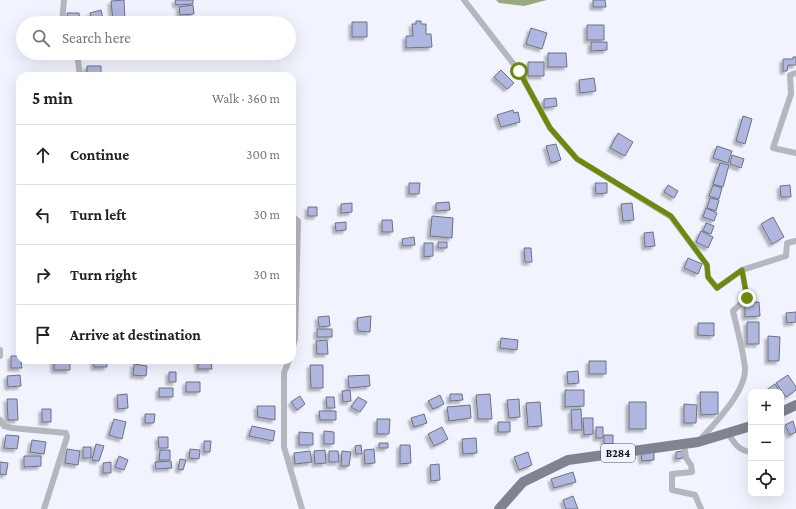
<!DOCTYPE html>
<html lang="en">
<head>
<meta charset="utf-8">
<style>
  :root { --surface:#fff; --page:#f6f6f6; --text:#222; --muted:#767676; --line:#e0e0e0 }
  body { margin:0; font-family:"Crimson Pro",serif; background:var(--page); color:var(--text) }
  .controls { position:absolute; right:12px; bottom:12px; display:grid; overflow:hidden; border-radius:8px; box-shadow:0 4px 16px #0002 }
  .controls button { width:36px; height:36px; display:grid; place-items:center; padding:0; border:0; border-bottom:1px solid var(--line); background:var(--surface); color:var(--text); font:20px sans-serif }
  .stop { position:absolute; width:12px; height:12px; margin:-9px; border:3px solid #6a8a09; border-radius:50%; background:#fff }
  .stop.end { background:#6a8a09; border-color:#fff; box-shadow:0 1px 4px #0008 }
  .list { margin:0; padding:0; list-style:none }
  h2 { display:flex; justify-content:space-between; align-items:center; height:52px; margin:0; padding:0 16px; font-size:17px }
  h2 small { font-size:13px; font-weight:400; color:var(--muted) }
  .list li { display:grid; grid-template-columns:26px 1fr auto; gap:12px; align-items:center; box-sizing:border-box; height:60px; padding:0 16px; border-top:1px solid var(--line) }
  .list b { display:block; font-size:15px; white-space:nowrap }
  .list em { font-size:13px; font-style:normal; color:var(--muted) }
  .icon { flex:none; width:22px; height:22px; fill:none; stroke:currentColor; stroke-width:2; stroke-linecap:round; stroke-linejoin:round }
  .map { position:relative; flex:none; width:796px; height:509px; overflow:hidden }
  .search { position:absolute; background:var(--surface); box-shadow:0 4px 16px #0002; left:16px; top:16px; width:280px; height:44px; display:flex; align-items:center; gap:10px; box-sizing:border-box; padding:0 14px; border-radius:22px; color:var(--muted); font-size:15px }
  .panel { position:absolute; background:var(--surface); box-shadow:0 4px 16px #0002; left:16px; top:72px; width:280px; height:292px; border-radius:12px }
  .map>svg:first-child { display:block }
  .water { fill:#99a97f }
  .building { fill:#afb7e1; stroke:#6e7180; filter:url(#shadow) }
  .lines { fill:none; stroke-linecap:round; stroke-linejoin:round }
  .street { stroke:#b5b6be; stroke-width:6 }
  .primary { stroke:#808390; stroke-width:10 }
  .route { stroke:#6a8a09; stroke-width:5 }
  .labels { text-anchor:middle; dominant-baseline:central; stroke-width:3.5; stroke-linejoin:round; paint-order:stroke }
  .shield { fill:#f1f3fe; stroke:#515259; stroke-width:1 }
  .shield-label { font-size:11px; font-weight:bold; fill:#0c0d12 }
</style>
</head>
<body>
<div class="map">
<svg width="796" height="509" viewBox="0 0 796 509">
  <defs>
    <filter id="shadow"><feDropShadow dx="-3" dy="3" stdDeviation="1" flood-color="#0004"/></filter>
  </defs>
  <rect width="100%" height="100%" fill="#f1f3fe"/>
  <path class="water" d="M496,0H547L524,6L499,3Z"/>
  <path class="building" d="M124,0L125,20L113,21L111,1Z
    M175,0H193V4L176,5Z
    M593,0H605L606,7H593Z
    M193,5L194,14L180,15L179,7Z
    M101,10L104,23H84L83,21L92,19L90,13Z
    M67,13H79L80,23H68Z
    M153,17L154,23H142V18Z
    M416,21H421V24H426V34H431L432,47L406,48V36H413L412,24H416Z
    M352,22H367V37H352Z
    M587,25H604V40H587Z
    M531,28L547,33L542,49L526,44Z
    M591,42H607V50L591,51Z
    M548,53H566L567,67H548Z
    M793,57H796V65H788L787,71H783V59H793Z
    M528,62H544V76H528Z
    M87,66H101V76H87Z
    M501,70L514,83L507,89L494,77Z
    M594,78L596,91L580,93L579,80Z
    M556,98L557,106L544,108V99Z
    M513,110L514,113L518,112L520,122L501,127L497,115Z
    M743,116L752,119L745,144L736,141Z
    M618,133L633,142L625,156L610,148Z
    M556,144L561,160L551,163L546,146Z
    M717,146L732,151L728,163L713,158Z
    M732,155L744,159L741,168L730,164Z
    M720,163L729,165L723,187L713,184Z
    M409,183H420L419,194H409Z
    M595,183H607V193L596,194Z
    M668,185L678,191L674,198L664,192Z
    M713,185L722,188L719,199L709,196Z
    M790,185L791,197H781L780,186Z
    M710,198L719,200L716,211L707,208Z
    M449,202L450,210L436,211V203Z
    M352,203V212L341,213V204Z
    M632,203L634,220L623,221L621,204Z
    M308,207H317V216H308Z
    M706,208L717,213L714,221L703,217Z
    M432,216L453,218L452,238L430,236Z
    M773,217L784,237L772,244L761,224Z
    M382,220H392L393,232H382Z
    M346,222V230L336,231L335,223Z
    M706,223L714,226L711,234L703,231Z
    M701,231L713,237L708,248L696,242Z
    M653,232L655,246L645,247L644,233Z
    M414,237L415,245L403,246L402,239Z
    M438,242H447V248H438Z
    M424,243H433V256L424,257Z
    M524,248H531L532,262H525Z
    M688,258L702,264L698,274L684,268Z
    M759,302L760,316L745,317V303Z
    M796,312V322L787,323L786,313Z
    M329,316L330,326L319,327L318,317Z
    M371,316L370,332L358,331L357,318Z
    M747,322H759V344H747Z
    M698,323H714V336L698,335Z
    M317,329H332V337H317Z
    M768,336L780,337L779,361H768Z
    M501,338L518,340L517,350L500,348Z
    M327,340L328,354H317L316,341Z
    M11,356H20L22,368H11Z
    M54,360H70V370H54Z
    M94,360H107V367H94Z
    M198,360H211L212,369H198Z
    M589,361H606V374H589Z
    M134,364L147,366L146,376L133,375Z
    M310,365H323V388H311Z
    M578,371L579,383L568,384L567,372Z
    M169,372H176V382H169Z
    M20,375L21,386L8,387L7,376Z
    M369,375L370,386L349,388L348,376Z
    M788,375L796,387V390L786,397L776,383Z
    M186,382H200V392H186Z
    M775,384L780,392H765V391Z
    M159,388H173V397H159Z
    M350,390L351,401L343,402L342,391Z
    M565,390H584V406L565,407Z
    M700,392H718V414L701,415Z
    M127,394L128,408L118,409L117,395Z
    M450,394H462L463,400L450,401Z
    M490,394L492,419H478L476,395Z
    M440,395L444,404L433,409L428,401Z
    M300,396L305,404L297,410L291,402Z
    M326,397H334L335,408H327Z
    M358,397L367,402L360,412L351,407Z
    M7,399H17L18,420H8Z
    M519,399L520,417L509,418L507,400Z
    M540,402L542,426L528,427L526,403Z
    M629,402H646V429H629Z
    M684,404L697,405L696,423H684Z
    M470,405L471,418L449,421L447,407Z
    M257,406H275V420L258,417Z
    M42,409H51V422H42Z
    M581,409L582,430H572L571,410Z
    M319,411H336V420H320Z
    M145,414H155L154,423H145Z
    M424,414L427,423L414,427L411,418Z
    M583,418H593V434L584,435Z
    M114,419L126,422L122,439L109,435Z
    M377,419H390L389,434H377Z
    M793,421L796,432L790,435L785,425Z
    M498,422H510V432H498Z
    M252,426L275,431L273,441L249,436Z
    M442,427L448,439L434,446L428,434Z
    M596,427H603V438H596Z
    M324,431L334,432V444H324Z
    M299,432L313,433V445H299Z
    M6,435L19,436L17,449L4,448Z
    M604,435H613V444H604Z
    M158,437H168V448H159Z
    M476,438L477,453L463,454L462,439Z
    M32,440L46,442L44,454L30,452Z
    M204,441H211L210,452H204Z
    M379,443H388V448H379Z
    M96,444L104,446L99,461L92,460Z
    M361,445L362,454H356L355,446Z
    M400,445H410L411,463L400,464Z
    M83,447H91V458H83Z
    M67,449L80,451L78,465L65,463Z
    M190,449L200,450L199,459L189,458Z
    M374,449L375,463L365,464L364,450Z
    M160,450H170V460H159Z
    M325,450L326,463L315,464L314,451Z
    M310,451L312,462L295,464L294,453Z
    M329,451H338L339,462H329Z
    M342,451L351,452L349,466H341Z
    M683,451V458L676,459V452Z
    M528,452L532,465L519,470L514,457Z
    M641,452H654V460L642,461Z
    M24,456H41V466L24,467Z
    M119,456L128,460L124,470L115,467Z
    M180,459L186,460L183,470L178,469Z
    M171,461L172,468L156,469L155,462Z
    M0,462L8,463L6,475L0,474Z
    M111,462V473H103V463Z
    M439,464L440,480L431,481L430,465Z
    M573,472L576,482L554,488L551,479Z
    M573,496L578,509H566L563,500Z"/>
  <g class="lines">
    <path class="street" d="M464,0L519,71L550,128L577,159L671,217L707,265L708,277L717,288L742,270
      M62,23L64,0
      M77,53L80,76
      M796,73L790,75L791,94L773,148L796,153
      M292,216L298,221L295,339L292,350
      M0,350V356
      M289,360L284,373V447L302,509
      M0,420L4,426L12,428L66,433L67,437L44,509
      M728,433C734,443 739,451 751,452
      M700,440C715,423 746,392 745,368C743,349 737,329 733,311L747,298L742,270L786,256L787,243L796,241
      M684,444L686,458L691,465L692,472L672,474V490L695,495L701,509"/>
    <path class="primary" d="M781,412L796,405
      M499,509L523,482L568,460L698,442L751,426"/>
  </g>
  <g class="lines">
    <path class="route" d="M519,71L550,128L577,159L671,216L707,265L708,277L717,288L742,270L747,298"/>
  </g>
  <g class="labels">
    <rect class="shield" x="601" y="444" width="34" height="18" rx="3"/>
    <g class="shield-label">
      <text x="618" y="453">B284</text>
    </g>
  </g>
</svg>
<div class="controls">
<button>+</button>
<button>−</button>
<button><svg class="icon" aria-label="locate" viewBox="0 0 24 24"><circle cx="12" cy="12" r="6"/><path d="M12 2v4M12 18v4M2 12h4M18 12h4"/></svg></button>
</div>
<div class="stop" style="left:519px;top:71px"></div>
<div class="stop end" style="left:747px;top:298px"></div>
<div class="search"><svg class="icon" aria-label="search" viewBox="0 0 24 24"><circle cx="10" cy="10" r="6"/><path d="M15 15l6 6"/></svg>Search here</div>
<section class="panel">
<h2>5 min<small>Walk · 360 m</small></h2>
<ul class="list">
<li><svg class="icon" aria-label="ahead" viewBox="0 0 24 24"><path d="M12 20V5M6 11l6-6 6 6"/></svg><div><b>Continue</b></div><em>300 m</em></li>
<li><svg class="icon" aria-label="left" viewBox="0 0 24 24"><path d="M17 20v-9H6M10 6l-5 5 5 5"/></svg><div><b>Turn left</b></div><em>30 m</em></li>
<li><svg class="icon" aria-label="right" viewBox="0 0 24 24"><path d="M7 20v-9h11M14 6l5 5-5 5"/></svg><div><b>Turn right</b></div><em>30 m</em></li>
<li><svg class="icon" aria-label="arrive" viewBox="0 0 24 24"><path d="M6 21V4h12l-3 4 3 4H6"/></svg><div><b>Arrive at destination</b></div></li>
</ul>
</section>
</div>
</body>
</html>
